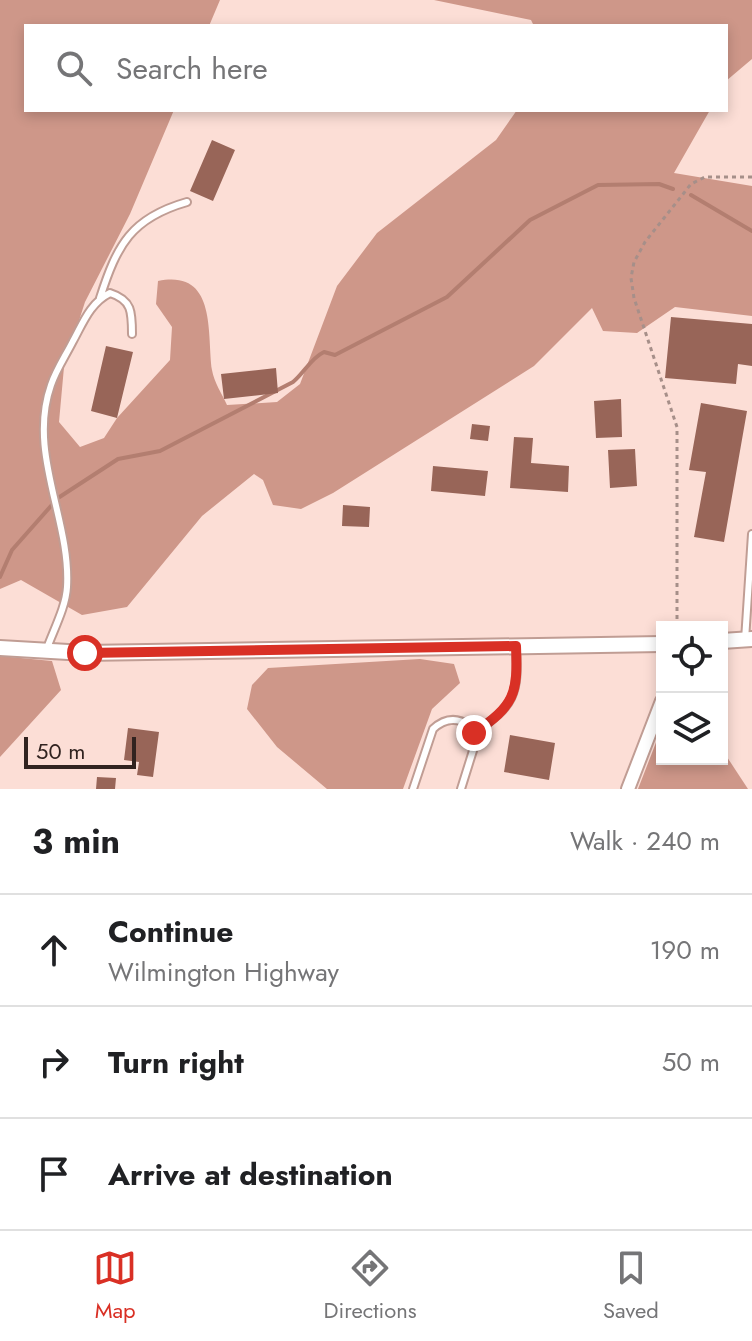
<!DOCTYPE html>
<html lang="en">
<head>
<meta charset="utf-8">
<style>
  :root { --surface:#fff; --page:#f6f6f6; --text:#202124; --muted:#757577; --line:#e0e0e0; --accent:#d93025 }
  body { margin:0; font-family:Jost,sans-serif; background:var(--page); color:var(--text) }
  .controls { position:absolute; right:24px; bottom:24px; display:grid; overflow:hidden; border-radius:0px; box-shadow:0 4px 12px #0003 }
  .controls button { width:72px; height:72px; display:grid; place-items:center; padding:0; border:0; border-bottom:2px solid var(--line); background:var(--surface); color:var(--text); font:40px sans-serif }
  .scale { position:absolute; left:24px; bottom:20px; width:112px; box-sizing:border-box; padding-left:8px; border:4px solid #312320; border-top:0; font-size:22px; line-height:28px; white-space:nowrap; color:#312320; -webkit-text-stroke:6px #fcded6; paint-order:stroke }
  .stop { position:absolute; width:24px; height:24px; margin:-18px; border:6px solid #d93025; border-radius:50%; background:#fff }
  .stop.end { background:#d93025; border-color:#fff; box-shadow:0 2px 8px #0008 }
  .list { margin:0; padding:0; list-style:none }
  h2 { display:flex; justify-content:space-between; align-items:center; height:104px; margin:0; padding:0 32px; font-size:34px }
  h2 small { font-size:26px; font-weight:400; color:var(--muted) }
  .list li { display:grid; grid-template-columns:52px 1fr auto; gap:24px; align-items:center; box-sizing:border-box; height:112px; padding:0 32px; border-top:2px solid var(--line) }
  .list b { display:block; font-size:30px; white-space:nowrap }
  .list p { margin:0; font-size:26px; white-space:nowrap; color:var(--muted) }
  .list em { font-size:26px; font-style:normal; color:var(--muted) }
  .icon { flex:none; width:44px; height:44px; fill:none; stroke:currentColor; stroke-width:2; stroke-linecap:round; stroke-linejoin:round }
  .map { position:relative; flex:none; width:752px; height:789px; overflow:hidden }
  .search { position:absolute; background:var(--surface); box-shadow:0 4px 12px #0003; left:24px; right:24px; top:24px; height:88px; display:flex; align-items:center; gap:20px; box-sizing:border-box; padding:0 28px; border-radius:0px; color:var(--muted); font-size:30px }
  .sheet { height:440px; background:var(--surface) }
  nav { display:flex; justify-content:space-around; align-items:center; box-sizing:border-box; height:112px; border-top:2px solid var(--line); background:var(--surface); font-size:22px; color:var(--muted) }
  nav a { display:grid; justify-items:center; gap:4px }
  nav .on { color:var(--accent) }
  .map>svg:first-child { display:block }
  .forest { fill:#ce9789 }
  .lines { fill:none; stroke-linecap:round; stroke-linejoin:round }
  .stream { stroke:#b37e70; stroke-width:4 }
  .building { fill:#986558 }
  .service-casing { stroke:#c09d94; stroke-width:10 }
  .minor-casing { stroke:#c09d94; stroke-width:16 }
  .tertiary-casing { stroke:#c09d94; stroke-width:18 }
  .path { stroke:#a68f89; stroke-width:3; stroke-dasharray:4 4; stroke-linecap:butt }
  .service { stroke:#fff; stroke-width:6 }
  .minor { stroke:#fff; stroke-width:12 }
  .tertiary { stroke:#fff; stroke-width:14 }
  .route { stroke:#d93025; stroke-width:10 }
</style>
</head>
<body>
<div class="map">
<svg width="752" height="789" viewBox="0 0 752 789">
  <rect width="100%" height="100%" fill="#fcded6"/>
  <path class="forest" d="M0,0H220L209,26H26V110H174L130,214L85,302L64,367L59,422L80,447L104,438L117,418L170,360L172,327L156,304L158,281C217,269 207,333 212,370C214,382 222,394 227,405L277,402L300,384L337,286L377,233L496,140L517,110H710L674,173L752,186V316L675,307L637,333L603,331L592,308L534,366L333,493L301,509L273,505L263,480L254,474L202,516L127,607L82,615L21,580L0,589Z
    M411,0H752V59L726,81V26H534L531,20L434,0Z
    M0,656L52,661L61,690L0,757Z
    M420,659L454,664L460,683L432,709L403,789H327L277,747L247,709L252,685L268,668Z
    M722,690L727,695V757L748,789H638L662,727V759H722Z"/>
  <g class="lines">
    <path class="stream" d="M691,195L752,231
      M0,577L12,550L58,498L118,459L160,451L293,382C304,373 311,358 324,352L335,355L447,297L530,220L598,185L659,184L673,189"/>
  </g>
  <path class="building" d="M212,140L235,150L213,201L190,191Z
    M671,317L752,324V366L738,364L736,384L665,378Z
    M106,346L133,352L117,418L91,411Z
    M276,368L278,393L224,399L221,374Z
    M621,399L622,437L596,438L594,401Z
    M701,403L747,411L724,542L694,537L706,472L689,470Z
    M472,424L490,426L488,441L470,439Z
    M514,437L533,438L531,463L569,466L568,492L510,488Z
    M635,449L637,486L610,488L608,450Z
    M433,466L488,471L485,496L431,491Z
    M343,505L370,507L369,527L342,526Z
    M128,728L159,732L153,777L137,775L139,762L124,760Z
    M510,735L555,743L549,780L504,772Z
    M97,777L116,778L115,789H96Z"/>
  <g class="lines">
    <g class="service-casing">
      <path id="service" d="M100,298C117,245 131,218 187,202
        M745,640L752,534
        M46,651C53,631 66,607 67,587C71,520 27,453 51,385C56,370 66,355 73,341C83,323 90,303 110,293C132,300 132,312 132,334
        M474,733C514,706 519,695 516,648
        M413,789L433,729C445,718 457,717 470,726L476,741L461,789"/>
    </g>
    <g class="minor-casing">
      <path id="minor" d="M628,789L662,701"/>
    </g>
    <g class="tertiary-casing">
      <path id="tertiary" d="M722,641L752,639
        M0,648L85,653L662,644"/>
    </g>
    <path class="path" d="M677,627V427L634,298L631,278L634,262L645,242L691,184L705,177H752"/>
    <use href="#service" class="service"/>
    <use href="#minor" class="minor"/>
    <use href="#tertiary" class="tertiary"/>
  </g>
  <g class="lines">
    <path class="route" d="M85,653L516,646C518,694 515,705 474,733"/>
  </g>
</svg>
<div class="controls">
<button><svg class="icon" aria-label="locate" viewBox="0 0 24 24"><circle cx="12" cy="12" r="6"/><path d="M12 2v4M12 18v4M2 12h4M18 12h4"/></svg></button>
<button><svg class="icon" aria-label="layers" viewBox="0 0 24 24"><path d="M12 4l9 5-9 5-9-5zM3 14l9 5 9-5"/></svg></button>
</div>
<div class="scale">50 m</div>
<div class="stop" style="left:85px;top:653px"></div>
<div class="stop end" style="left:474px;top:733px"></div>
<div class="search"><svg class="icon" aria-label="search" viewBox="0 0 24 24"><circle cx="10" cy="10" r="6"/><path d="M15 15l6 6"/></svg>Search here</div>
</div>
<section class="sheet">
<h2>3 min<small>Walk · 240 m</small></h2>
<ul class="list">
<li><svg class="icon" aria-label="ahead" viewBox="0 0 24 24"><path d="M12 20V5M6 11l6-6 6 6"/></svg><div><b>Continue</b><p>Wilmington Highway</p></div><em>190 m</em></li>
<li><svg class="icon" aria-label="right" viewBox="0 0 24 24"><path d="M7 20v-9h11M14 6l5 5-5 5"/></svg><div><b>Turn right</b></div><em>50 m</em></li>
<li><svg class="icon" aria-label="arrive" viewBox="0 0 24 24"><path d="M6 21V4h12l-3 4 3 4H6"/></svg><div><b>Arrive at destination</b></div></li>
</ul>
</section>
<nav>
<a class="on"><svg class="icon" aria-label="map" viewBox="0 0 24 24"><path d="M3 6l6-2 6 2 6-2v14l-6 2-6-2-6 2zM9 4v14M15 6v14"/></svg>Map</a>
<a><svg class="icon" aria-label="directions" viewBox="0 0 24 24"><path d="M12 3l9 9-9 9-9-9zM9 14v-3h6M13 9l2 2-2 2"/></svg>Directions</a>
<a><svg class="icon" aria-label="saved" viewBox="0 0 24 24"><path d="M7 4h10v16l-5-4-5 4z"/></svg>Saved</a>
</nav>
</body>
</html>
